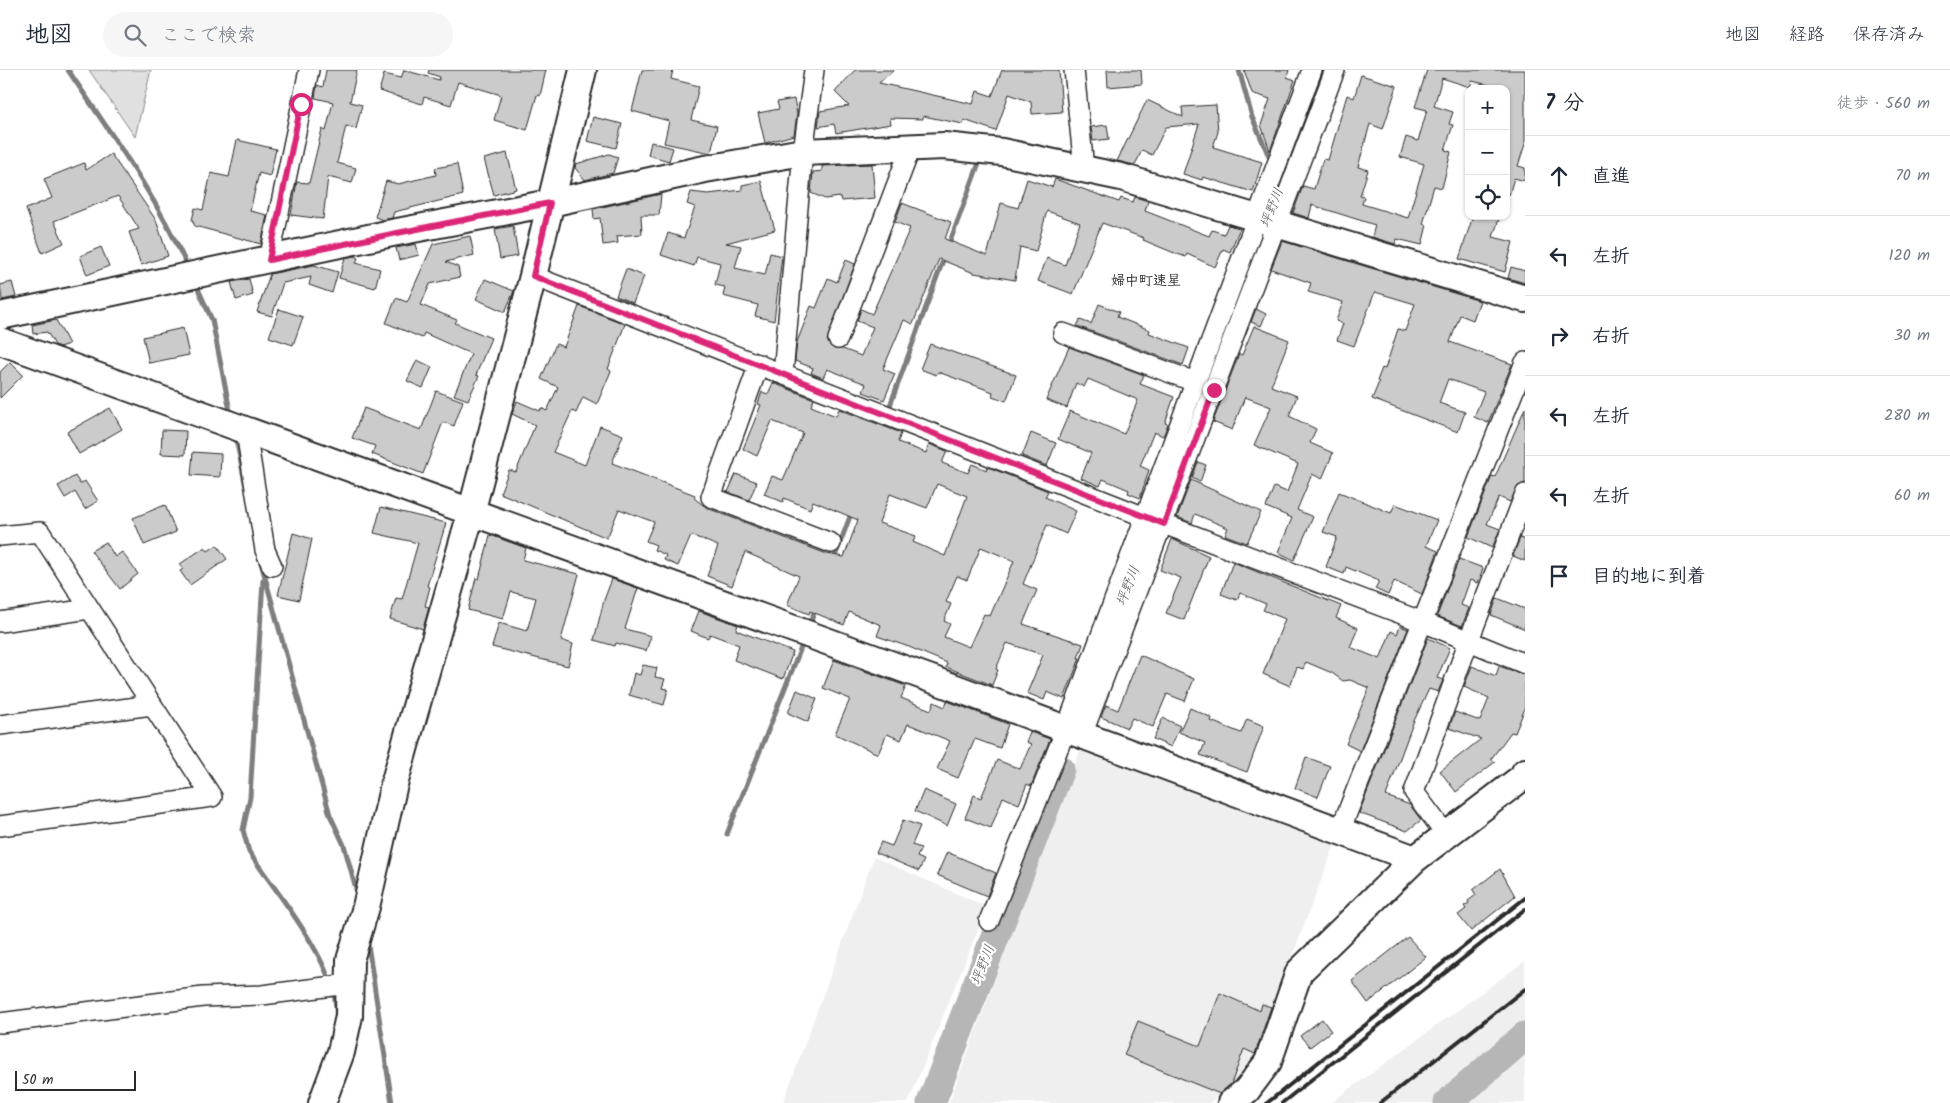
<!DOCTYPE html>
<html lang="ja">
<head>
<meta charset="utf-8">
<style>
  :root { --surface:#fff; --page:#f6f6f7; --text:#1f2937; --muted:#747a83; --line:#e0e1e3 }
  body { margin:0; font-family:Kalam,"Klee One",sans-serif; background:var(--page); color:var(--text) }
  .controls { position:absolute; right:15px; top:15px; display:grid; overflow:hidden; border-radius:10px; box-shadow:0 1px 4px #0004 }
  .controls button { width:45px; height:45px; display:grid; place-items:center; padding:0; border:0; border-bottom:1px solid var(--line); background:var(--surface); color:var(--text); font:25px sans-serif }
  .scale { position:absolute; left:15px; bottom:12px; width:121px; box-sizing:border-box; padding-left:5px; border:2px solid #2b2b2b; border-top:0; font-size:14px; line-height:18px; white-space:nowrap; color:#2b2b2b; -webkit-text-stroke:4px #fff; paint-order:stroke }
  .stop { position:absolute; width:15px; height:15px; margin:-11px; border:4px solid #db2777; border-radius:50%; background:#fff }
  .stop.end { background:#db2777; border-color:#fff; box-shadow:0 1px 5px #0008 }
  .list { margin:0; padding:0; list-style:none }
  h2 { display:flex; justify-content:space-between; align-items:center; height:65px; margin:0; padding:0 20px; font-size:21px }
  h2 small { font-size:16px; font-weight:400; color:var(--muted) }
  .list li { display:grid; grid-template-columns:32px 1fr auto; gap:15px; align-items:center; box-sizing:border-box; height:80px; padding:0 20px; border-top:1px solid var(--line) }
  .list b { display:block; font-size:19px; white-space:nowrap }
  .list em { font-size:16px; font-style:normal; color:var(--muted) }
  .icon { flex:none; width:28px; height:28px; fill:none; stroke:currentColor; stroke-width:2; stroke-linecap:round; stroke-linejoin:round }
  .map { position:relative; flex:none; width:1525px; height:1033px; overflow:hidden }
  header { display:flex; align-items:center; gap:30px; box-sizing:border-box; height:70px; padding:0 25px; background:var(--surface); border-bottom:1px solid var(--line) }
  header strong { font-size:24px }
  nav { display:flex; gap:28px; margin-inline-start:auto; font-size:18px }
  .search { width:350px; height:45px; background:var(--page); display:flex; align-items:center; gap:12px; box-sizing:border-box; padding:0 18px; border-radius:28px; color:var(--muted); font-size:19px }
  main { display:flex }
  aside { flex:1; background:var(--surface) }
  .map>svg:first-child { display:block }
  .built { fill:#efefef }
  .green { fill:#e0e0e0; stroke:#868686 }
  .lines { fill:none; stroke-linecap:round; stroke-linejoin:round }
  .stream { stroke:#7e7e7e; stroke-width:5 }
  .river { stroke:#b6b6b6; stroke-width:29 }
  .building { fill:#cbcbcb; stroke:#2b2b2b; fill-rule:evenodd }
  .street-casing { stroke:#2b2b2b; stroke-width:22 }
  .secondary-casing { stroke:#2b2b2b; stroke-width:30 }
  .street { stroke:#fff; stroke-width:19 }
  .secondary { stroke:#fff; stroke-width:26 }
  .rail { stroke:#2b2b2b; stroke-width:4 }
  .route { stroke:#db2777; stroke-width:6 }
  .labels { text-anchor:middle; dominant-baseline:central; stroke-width:4.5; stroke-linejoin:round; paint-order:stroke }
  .water-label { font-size:14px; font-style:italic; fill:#5c5c5c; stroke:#fff }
  .neighbourhood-label { font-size:14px; font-weight:bold; fill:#2b2b2b; stroke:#fff }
</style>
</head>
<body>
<header>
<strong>地図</strong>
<div class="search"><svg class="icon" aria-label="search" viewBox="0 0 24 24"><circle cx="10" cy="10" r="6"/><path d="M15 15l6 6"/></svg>ここで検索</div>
<nav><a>地図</a><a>経路</a><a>保存済み</a></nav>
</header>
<main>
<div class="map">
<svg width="1525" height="1033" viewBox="0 0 1525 1033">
  <rect width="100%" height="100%" fill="#fff"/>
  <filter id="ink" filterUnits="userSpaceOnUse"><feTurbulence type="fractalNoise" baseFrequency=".02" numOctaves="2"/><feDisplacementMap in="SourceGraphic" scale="10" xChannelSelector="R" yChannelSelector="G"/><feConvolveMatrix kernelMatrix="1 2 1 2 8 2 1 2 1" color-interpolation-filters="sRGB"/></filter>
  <g filter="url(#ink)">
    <path class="built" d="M1081,678L1336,771L1249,1000L1209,1033H949Z
      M874,787L987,837L908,1033H783Z
      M1525,891V1033H1331Z"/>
    <path class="green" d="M89,0H151L135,67Z"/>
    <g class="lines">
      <path class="stream" d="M68,0C111,64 157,127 188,198
        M1239,0L1252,47L1271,91
        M948,177L979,93
        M195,212L212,250L231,346
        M888,341L945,185
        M235,364L246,417
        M260,489L330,745L344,775L358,826
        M833,492L852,441
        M263,510L250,727L243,760L249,782C276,822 341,899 336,948
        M809,557L816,537
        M727,764L804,570
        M367,868L392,1033"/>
      <path class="river" d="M1286,103L1325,0
        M931,1033L1060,699
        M1448,1033L1525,966"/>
    </g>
    <path class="building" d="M326,0H357L350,32L362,35L356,59L346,56L337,93L356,98L352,113L328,107L323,149L291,145L297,112L309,113L322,59L326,61L333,32L315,28L317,15L323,17Z
      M404,0L439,10L440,7L428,3L429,0H546L540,26L537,25L527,60L494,50L501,25L458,12L451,35L424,27L422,34L379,21L384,4L401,8Z
      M642,0H673L671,9L699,16L691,50L717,56L711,83L664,73L669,51L632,41Z
      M855,0H894L879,13L973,34L977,21L992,26L1002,0H1059L1062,42L1032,44L1031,32L1009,24L996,61L964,50L963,54L923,46V49L890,48L891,54L836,63L834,54L818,57L820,41L849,36L835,22Z
      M1107,0H1141L1142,14L1108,17Z
      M1244,0H1289L1287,7L1295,10L1270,81L1261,55L1270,29L1252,23Z
      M1427,0H1525V74L1518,96L1525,98V111L1514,108L1509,125L1506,124V19L1472,11L1470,17L1442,8L1434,36L1453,42L1449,54L1453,55L1445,80L1451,82L1442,118L1434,116L1423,154L1427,155L1422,175L1397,169L1395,174L1372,167L1375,155L1312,135L1309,148L1293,143L1303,116L1314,119L1323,89L1328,90L1347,25L1354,28L1361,5L1397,16L1383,59L1370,54L1358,97L1368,100L1360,126L1364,127L1362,134L1408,148L1424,94L1400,87L1406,67L1418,71L1427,40L1415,37Z
      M794,29L797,44L794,65L765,73L758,43L779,39L777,32Z
      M1147,30L1183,47L1182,37L1216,35L1218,62L1213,77L1262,92L1253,122L1203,107L1202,110L1183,104L1199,54L1166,57L1152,85L1142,80L1135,95L1117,91Z
      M593,47L622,54L616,78L587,71Z
      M1107,55L1109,69L1093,71L1091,57Z
      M237,70L276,79L270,106L259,103L250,141L267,145L261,174L195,156L192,150L195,138L203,140L211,103L229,107Z
      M651,72L673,78L669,91L648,85Z
      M507,83L516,119L494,125L484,89Z
      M111,84L156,150L168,186L141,195L129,162L139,159L118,126L54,151L64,173L42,183L26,139L52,128L44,109L84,93L86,100Z
      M609,84L618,87L613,103L585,110L575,98L576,94Z
      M457,94L463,125L394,142L392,148L383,150L375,147L386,111L398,114L436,105L435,98Z
      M872,94L875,128L841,131L840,127L825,129L811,123L813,102L822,101V96Z
      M1027,109L1052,117L1055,109L1119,132L1121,128L1133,132L1135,127L1148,131L1145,141L1209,166L1212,160L1224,164L1228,155L1240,158L1230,182L1223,179L1215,197L1187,184L1186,187L1172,182L1143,170L1144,168L1102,153L1073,224L1038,211L1047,188L1065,195L1080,153L1047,141L1036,181L1020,177L1015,210L974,203L939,189L913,254L904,250L883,299L895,304L884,330L863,322L866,314L827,299L823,308L811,303L813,298L795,291L797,272L811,236L816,238L828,208L837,212L846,190L855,194L827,270L834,279H843L861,286L873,257L857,251L861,239L872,244L910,158L895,152L902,133L951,152L945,169L987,186L1001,133L1018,138Z
      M761,111L775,160L726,173L741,176L735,198L765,205L770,183L782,186L774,251L755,246L758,235L723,226L725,217L715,215L720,193L697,187L694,196L661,185L668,163L684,168L695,137L687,134L691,122L708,124L742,120V115Z
      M661,124L659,145H641L642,164L617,166L618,173L603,175L600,148L594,149L593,139Z
      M1473,146H1500L1493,167L1513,172L1505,202L1459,189Z
      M513,156L518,186L500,189L495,159Z
      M470,166L474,185L446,192L458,197L460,207L430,214L421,235L457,250L455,253L491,268L476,305L479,306L468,330L454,325L471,284L424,263L422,268L386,253L396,228L407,232L433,174Z
      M1282,171L1480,231L1473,250L1460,245L1450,272L1512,294L1488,353L1474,347L1484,322L1448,309L1439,333L1465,342L1458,362L1372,329L1379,312L1377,311L1382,298L1385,299L1398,259L1405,261L1415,234L1375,222L1354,276L1337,270L1343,254L1336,251L1343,232L1308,222L1311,213L1271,199Z
      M416,174L419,185L399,190L396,178Z
      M101,177L109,196L87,205L80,186Z
      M354,186L358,188L356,193L380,199L375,218L339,208L345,188Z
      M314,195L338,202L332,223L309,215L311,207L283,213L272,246L257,242L270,204Z
      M1511,197L1525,201V213L1508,208Z
      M626,199L644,206L633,233L616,226Z
      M249,209L253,225L236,230L231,212Z
      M485,209L514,221L505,242L476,229Z
      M12,212L16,227L2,230L0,215Z
      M1099,234L1119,242L1117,247L1150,260L1149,263L1189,278L1183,295L1077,256L1080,250L1091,254Z
      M579,236L625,254L608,299L611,301L597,334L583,327L576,343L572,341L553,382L585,395L600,356L623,365L612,393L695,425L694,428L707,438L827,484L844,487L858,450L813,431L810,439L784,428L783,432L764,424L772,406L783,410L803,363L772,351L757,386L743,379L761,335L758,334L762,322L768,324L773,313L814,329L811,336L836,346L839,339L901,363L898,372L926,383L929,374L947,381L942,393L968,403L972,394L987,400L988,397L1048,421L1045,427L1076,441L1066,464L1047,455L1023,514L1037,520L1023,554L1083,574L1078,588H1080L1064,629L1047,622L1044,630L1027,623L1043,585L1007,573L996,599L998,600L992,615L946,597L947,593L909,577L877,566L881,555L849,542L844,555L810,541L809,544L787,535L799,506L745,482L732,516L707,506L718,476L693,466H691L678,496L664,490L666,485L654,480L656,475L646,471L654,452L619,439L607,468L500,423L509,400L516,402L535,355L512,344L517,331L540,341L541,338L547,341L558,317L541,309L556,274L564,277ZM937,414L967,426L945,486L913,472L916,466L879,453L890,424L927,438ZM981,477L1014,491L990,546L984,544L969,577L944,567L950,554L944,551L951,534L946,532L957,506L967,510Z
      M279,239L303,247L293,275L269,267Z
      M1256,239L1266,244L1261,256L1251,252Z
      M56,250L69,274L59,277L55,275L47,262L33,264L32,255Z
      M1254,256L1289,270L1271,316L1297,326L1289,346L1316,359L1310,373L1333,383L1322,409L1312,404L1297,440L1313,447L1294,490L1278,482L1292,448L1266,437L1274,417L1287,422L1298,394L1254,375L1271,337L1245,327L1232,360L1213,352L1239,284L1242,285Z
      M183,258L189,285L149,293L143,267Z
      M930,274L1016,305L1006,331L992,326L993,322L938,302L936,305L920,299Z
      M1069,277L1144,305L1140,314L1174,327L1165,353L1168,354L1163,366L1154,362L1140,396L1149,400L1140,428L1128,423L1129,420L1103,409L1100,416L1081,408L1091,383L1058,369L1070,341L1124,364L1138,330L1088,309L1084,317L1076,313L1067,338L1046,330Z
      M417,290L432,297L423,318L407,311Z
      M10,292L23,305L0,328V302Z
      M436,321L463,331L454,356L443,352L423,404L372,384L375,376L352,368L364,338L421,360Z
      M110,338L122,359L79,384L67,362Z
      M1525,338V413L1518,416L1510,432L1499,427L1487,454L1500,459L1492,478L1468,467L1492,406L1495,407Z
      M162,360L186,361L185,385L161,384Z
      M1031,363L1056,373L1047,396L1022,386Z
      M193,382L221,384L220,407L191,405Z
      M1198,392L1206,395L1200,412L1192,408Z
      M736,404L757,412L749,430L728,422Z
      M75,406L80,414L85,411L98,431L85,439L75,422L65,428L58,416Z
      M1191,410L1261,442L1247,473L1225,465L1228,458L1195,444L1192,453L1177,447Z
      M1339,422L1391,443L1395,434L1437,450L1426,476L1438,481L1422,524L1394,511L1388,525L1375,519L1379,511L1346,497L1344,504L1326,497L1337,467L1323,462Z
      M165,435L176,462L144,475L133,448Z
      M381,437L446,453L427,516L430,517L425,536L429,537L423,559L390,549L396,528L402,529L418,473L374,463Z
      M293,463L312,469L299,530L278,525Z
      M490,465L526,478L523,490L579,504L561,570L573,574L568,596L492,577L499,553L527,561L536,528L511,522L503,549L468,540L476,508L479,509Z
      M1520,468L1525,470V491L1513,486Z
      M1172,469L1209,486L1184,550L1166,543L1181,508L1160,500Z
      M106,472L115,487L122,482L138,504L120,519L91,481Z
      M217,475L227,489L190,515L180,501L183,499L180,494L205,477L208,481Z
      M1459,489L1483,498L1478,513L1470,510L1461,535L1469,538L1462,556L1437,546Z
      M1233,492L1341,536L1336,548L1358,558L1350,577L1380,589L1391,561L1397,564L1400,556L1408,559L1360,681L1346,674L1369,618L1350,610L1343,611L1332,603L1306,592L1303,599L1297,597L1290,616L1263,604L1285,549L1263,540L1266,534L1240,523L1237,530L1221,524Z
      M612,509L638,518L625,559L651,566L646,581L616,573L615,576L594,570L604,530Z
      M1497,528L1525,539V559L1491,545Z
      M699,541L738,555L736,560L793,582L783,609L734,590L739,575L710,564L708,568L691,561Z
      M1428,568L1450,578L1437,608L1443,610L1438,622L1429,619L1413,653L1386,726L1410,735L1421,750L1407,761L1359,743Z
      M1140,585L1194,609L1185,631L1167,624L1153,657L1132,648L1127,658L1101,647L1106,635L1118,640Z
      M834,590L906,616L901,628L931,640L934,632L945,637L947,631L1008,654L1000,678L975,669L958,708L937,699L950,671L908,654L901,670L887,664L878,684L835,664L850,629L823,618Z
      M643,595L657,598L655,607L665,609L662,618L668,619L664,635L629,625L634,603L640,605Z
      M1472,596L1496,606L1499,596L1525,605V638L1515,663L1511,662L1491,689L1495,692L1456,722L1440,701L1481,669L1449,658L1455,642L1480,651L1489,628L1464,617Z
      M797,620L817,629L808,652L788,643Z
      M1190,638L1212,648L1211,651L1241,663L1247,649L1264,656L1247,702L1200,685L1205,673L1179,662Z
      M1163,648L1180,656L1171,677L1153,669Z
      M1030,662L1050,669L1031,716L1027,714L1019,734L1003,727L991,758L965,748L974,725L981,728L997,690L1020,699L1031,674L1026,672Z
      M1306,687L1330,696L1318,727L1295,718Z
      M924,720L956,734L947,756L915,741Z
      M903,750L920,756L912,775L921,778L917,787L924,790L919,801L876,783L881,772L892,776Z
      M947,782L996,803L987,826L937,805Z
      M1500,799L1515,826L1471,861L1458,845L1466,839L1464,836L1469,833L1468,831L1476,825L1473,820Z
      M1408,867L1426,887L1368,933L1352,911Z
      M1220,923L1260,941L1262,934L1271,937L1255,984L1244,979L1231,1014L1220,1024L1124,985L1138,951L1200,976Z
      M1322,949L1331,961L1310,977L1300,966Z"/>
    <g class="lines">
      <g class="street-casing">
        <path id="street" d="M1074,0L1084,99
          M269,190L309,0
          M533,206L1145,447L1423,552L1525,594
          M1063,263L1195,312
          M838,269L911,77
          M759,294L711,427L831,473
          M783,304L803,82L814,0
          M246,362L265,480L272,496
          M0,466L40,462L212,727L0,756
          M0,552L89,539
          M0,655L152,635
          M1082,665L1335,0
          M1340,761L1525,292
          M1446,765L1414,722L1469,570L1525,424
          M989,851L1066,659L1312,0
          M0,953L203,927L262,925L349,914"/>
      </g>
      <g class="secondary-casing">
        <path id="secondary" d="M0,246L392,163L550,133L705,99L803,82L944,76L1002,82L1121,107L1525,229
          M0,271L934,610L1415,789
          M322,1033L341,982L349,946L350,890L366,837L393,718L471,443L533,206L583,0
          M1231,1033L1247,1020L1268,992L1299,902L1415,789L1524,706L1525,702"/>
      </g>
      <use href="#street" class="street"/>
      <use href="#secondary" class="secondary"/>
      <path class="rail" d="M1267,1033L1525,828
        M1282,1033L1525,839
        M1380,1033L1525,919"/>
    </g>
  </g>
  <g class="lines" filter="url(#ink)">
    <path class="route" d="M301,34L269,190L392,164L550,133L533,206L1164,454L1214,320"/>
  </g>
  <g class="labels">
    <g class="water-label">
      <text transform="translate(1272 138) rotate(-69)">坪野川</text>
      <text transform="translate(1128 516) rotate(-69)">坪野川</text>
      <text transform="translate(983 895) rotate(-69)">坪野川</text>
    </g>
    <g class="neighbourhood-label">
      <text x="1146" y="211">婦中町速星</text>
    </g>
  </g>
</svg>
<div class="controls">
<button>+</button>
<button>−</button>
<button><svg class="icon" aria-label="locate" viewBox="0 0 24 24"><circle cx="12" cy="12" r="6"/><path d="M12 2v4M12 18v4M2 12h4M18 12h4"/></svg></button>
</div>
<div class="scale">50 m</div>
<div class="stop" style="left:301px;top:34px"></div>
<div class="stop end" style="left:1214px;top:320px"></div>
</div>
<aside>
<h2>7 分<small>徒歩 · 560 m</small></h2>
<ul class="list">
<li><svg class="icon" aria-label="ahead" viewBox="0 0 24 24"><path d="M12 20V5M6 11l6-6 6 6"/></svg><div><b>直進</b></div><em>70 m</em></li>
<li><svg class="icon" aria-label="left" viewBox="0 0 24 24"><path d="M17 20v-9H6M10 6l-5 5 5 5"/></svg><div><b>左折</b></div><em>120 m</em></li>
<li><svg class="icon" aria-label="right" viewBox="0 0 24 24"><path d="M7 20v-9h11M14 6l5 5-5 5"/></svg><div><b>右折</b></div><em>30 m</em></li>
<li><svg class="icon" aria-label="left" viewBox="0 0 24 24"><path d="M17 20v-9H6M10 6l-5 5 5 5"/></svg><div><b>左折</b></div><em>280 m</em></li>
<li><svg class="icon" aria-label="left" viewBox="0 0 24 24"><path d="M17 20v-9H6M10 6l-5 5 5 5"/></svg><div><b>左折</b></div><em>60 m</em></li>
<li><svg class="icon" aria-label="arrive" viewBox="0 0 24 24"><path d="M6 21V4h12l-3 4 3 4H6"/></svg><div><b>目的地に到着</b></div></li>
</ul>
</aside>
</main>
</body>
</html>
